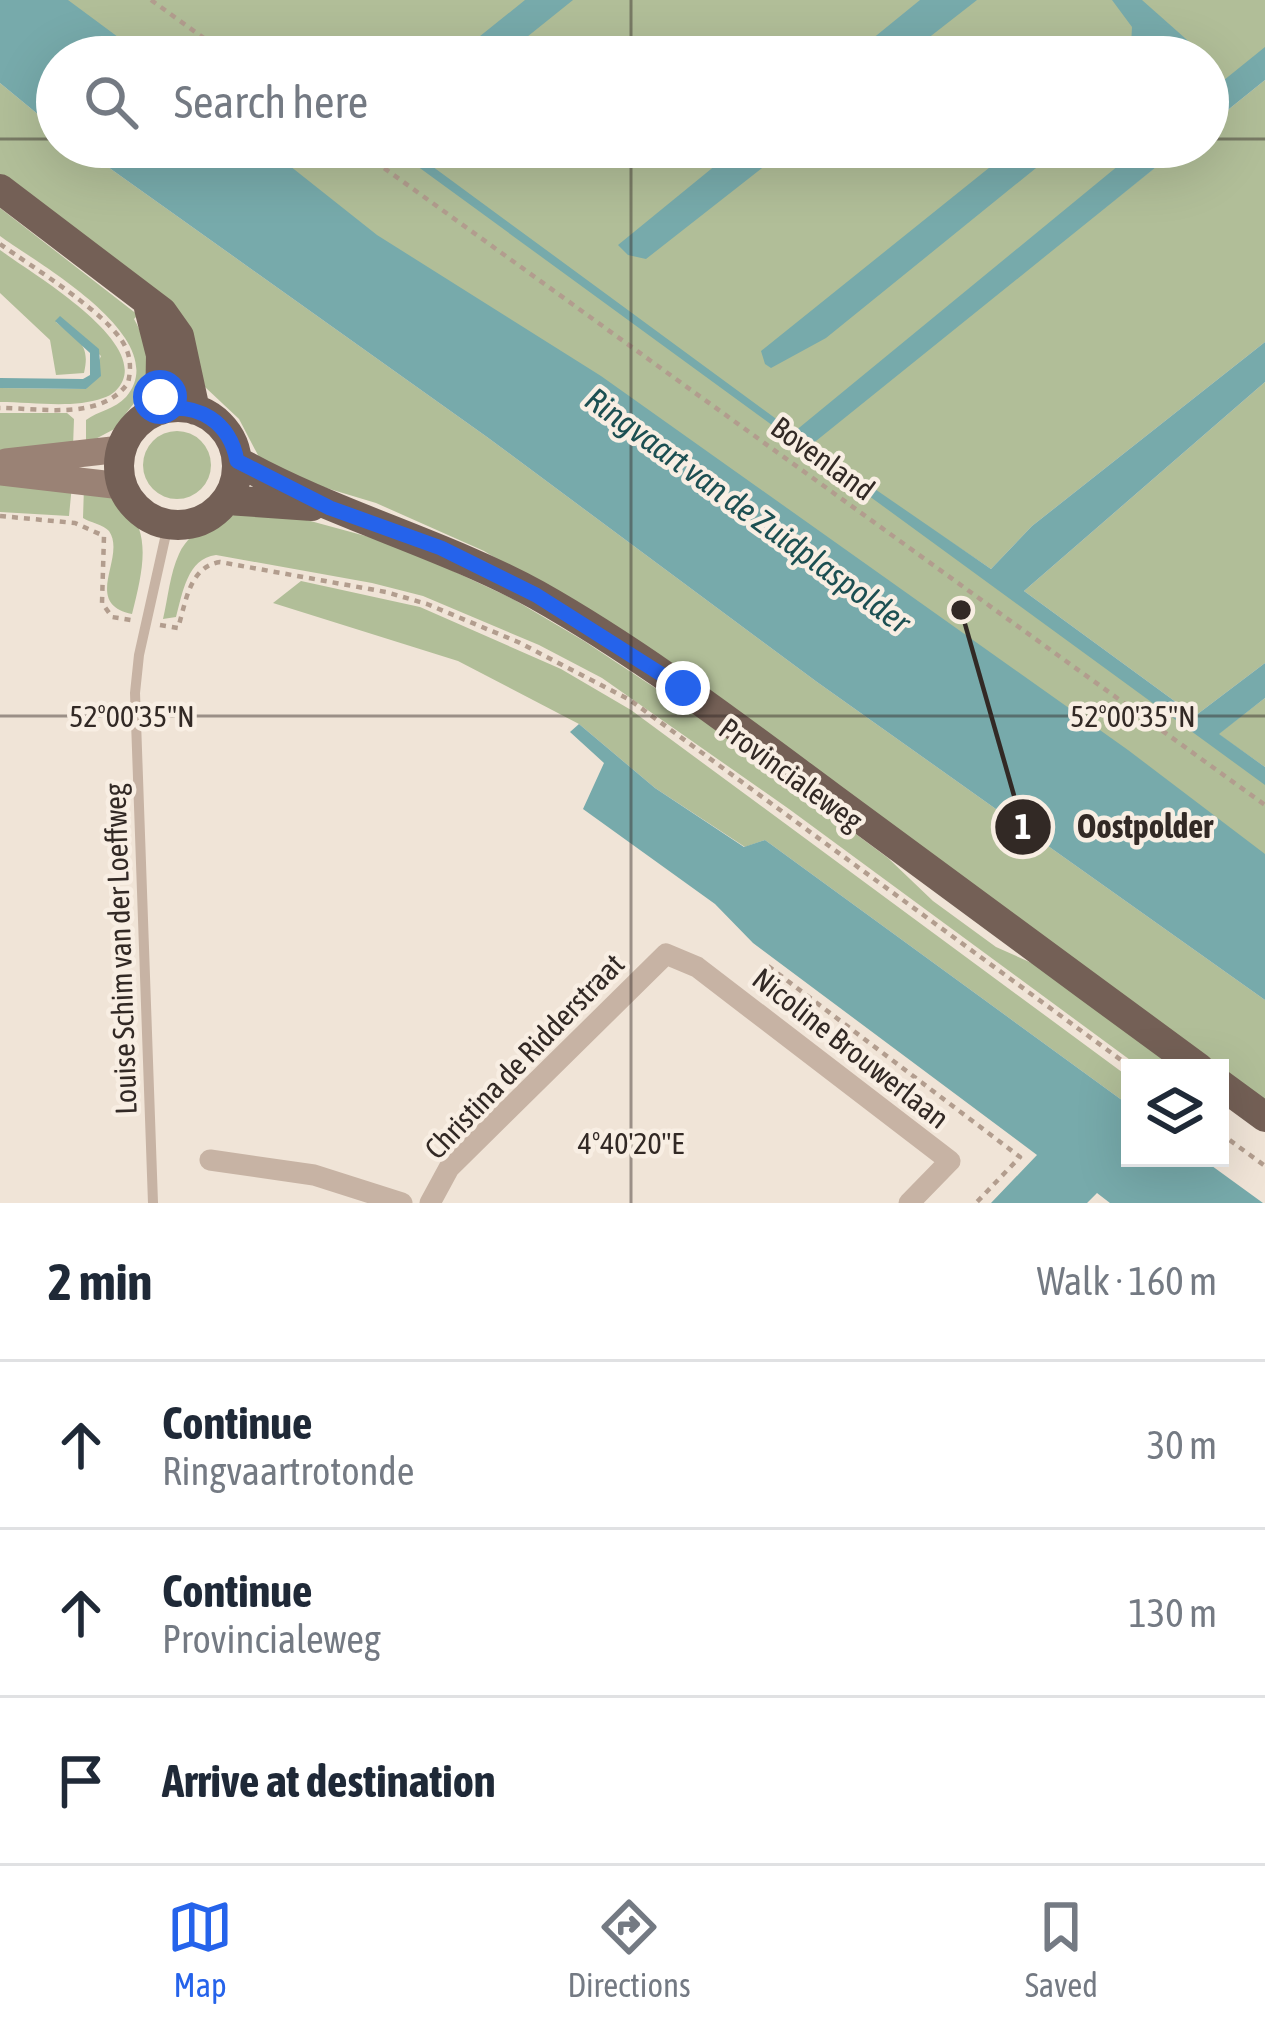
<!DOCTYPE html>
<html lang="en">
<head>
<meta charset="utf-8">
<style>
  :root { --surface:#fff; --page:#f6f6f7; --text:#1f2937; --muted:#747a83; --line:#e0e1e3; --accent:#2563eb }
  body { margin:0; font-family:"Asap Condensed",sans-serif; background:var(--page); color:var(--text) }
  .controls { position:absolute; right:36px; bottom:36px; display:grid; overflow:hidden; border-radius:0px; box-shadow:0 12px 48px #0002 }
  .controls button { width:108px; height:108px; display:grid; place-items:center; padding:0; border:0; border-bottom:3px solid var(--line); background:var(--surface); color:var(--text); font:60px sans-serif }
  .stop { position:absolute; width:36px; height:36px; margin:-27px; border:9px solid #2563eb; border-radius:50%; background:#fff }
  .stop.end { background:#2563eb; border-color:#fff; box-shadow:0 3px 12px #0008 }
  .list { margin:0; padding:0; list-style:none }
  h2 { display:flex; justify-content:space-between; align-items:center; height:156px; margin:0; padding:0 48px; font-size:51px }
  h2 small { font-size:39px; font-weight:400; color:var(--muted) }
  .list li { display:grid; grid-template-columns:78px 1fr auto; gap:36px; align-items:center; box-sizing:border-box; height:168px; padding:0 48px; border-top:3px solid var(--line) }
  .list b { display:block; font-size:45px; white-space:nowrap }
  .list p { margin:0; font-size:39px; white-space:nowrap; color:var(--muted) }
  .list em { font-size:39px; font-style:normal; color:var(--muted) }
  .icon { flex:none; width:66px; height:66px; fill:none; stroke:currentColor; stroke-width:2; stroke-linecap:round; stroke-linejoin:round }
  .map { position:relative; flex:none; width:1265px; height:1203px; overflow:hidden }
  .search { position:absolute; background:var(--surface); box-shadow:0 12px 48px #0002; left:36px; right:36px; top:36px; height:132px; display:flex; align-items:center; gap:30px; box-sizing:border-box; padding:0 42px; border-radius:66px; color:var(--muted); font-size:45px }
  .sheet { height:660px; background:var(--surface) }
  nav { display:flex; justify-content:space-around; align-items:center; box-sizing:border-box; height:168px; border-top:3px solid var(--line); background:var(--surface); font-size:33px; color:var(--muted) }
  nav a { display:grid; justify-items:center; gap:6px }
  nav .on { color:var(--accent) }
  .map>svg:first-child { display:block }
  .green { fill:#b1be98 }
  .water { fill:#77aaab }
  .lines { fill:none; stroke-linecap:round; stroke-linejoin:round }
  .path { stroke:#b29d8e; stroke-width:4.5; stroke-dasharray:6 6; stroke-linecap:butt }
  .service { stroke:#c7b3a4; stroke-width:10 }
  .minor { stroke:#c7b3a4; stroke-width:21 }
  .secondary { stroke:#9a8275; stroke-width:27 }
  .primary { stroke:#746056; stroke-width:30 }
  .route { stroke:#2563eb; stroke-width:15 }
  .ticks { fill:none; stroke:#322925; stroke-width:3; stroke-opacity:0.45 }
  .labels { text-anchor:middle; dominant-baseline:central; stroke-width:9; stroke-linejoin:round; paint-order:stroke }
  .street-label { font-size:30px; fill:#322925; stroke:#f8eee3 }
  .water-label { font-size:33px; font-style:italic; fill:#1c4f52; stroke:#f8eee3 }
  .ticks-label { font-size:30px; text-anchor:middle; fill:#322925; stroke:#f8eee3; stroke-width:9; stroke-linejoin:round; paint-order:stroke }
  .leader { fill:none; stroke:#322925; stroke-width:4.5 }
  .callout-dot { fill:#322925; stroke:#f8eee3; stroke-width:4.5 }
  .mark-label { font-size:36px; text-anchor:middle; font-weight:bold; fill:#fff }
  .callout-label { font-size:33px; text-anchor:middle; font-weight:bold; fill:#322925; stroke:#f8eee3; stroke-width:9; stroke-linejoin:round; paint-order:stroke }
</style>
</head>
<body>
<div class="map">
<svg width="1265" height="1203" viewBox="0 0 1265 1203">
  <rect width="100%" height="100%" fill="#f0e4d7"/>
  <path class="green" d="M46,0H1265V64L1208,111V57H125Z
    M1265,80V342L1032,526L991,569L847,472L1265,777V882L248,147H1164L1017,277L1181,147H1208V126Z
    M0,83L57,130V147H80L487,437L817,682L1265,1000V1101L683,671L484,551L376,503L283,475L260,459L239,419L205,387L194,348L157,291L0,174Z
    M0,208L138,315L134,319C147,341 154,372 140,395C132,408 123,413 120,426L86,444V420C98,411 115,409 126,397C175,339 38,264 0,236Z
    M0,250C31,273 140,336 123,380C119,389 113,395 103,398C73,409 32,402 0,402V388L86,389L101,356L60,317L56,322C77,340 91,343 84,373L56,375L50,340L0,293Z
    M1265,382V663L1195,716L1024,591Z
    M0,413H67L74,419L73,447L0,451Z
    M143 465a34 34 0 1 1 68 0a34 34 0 1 1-68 0Z
    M0,484L72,485L69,516L0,512Z
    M84,486C157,507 147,555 132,614C81,603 127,557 109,531C104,525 89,522 83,518Z
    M270,510L395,544L513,599L584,641L699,717L888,858L933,901L996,947L1034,964L1175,1068H1141L789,809L602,678L539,645L423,596L372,583L216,555C187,559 183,592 176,617L163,619C168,598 170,573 179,554C194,521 239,511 270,510Z
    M301,581L420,607L561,669L631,710L1130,1078V1106L765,840L745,847L655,788L579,724L458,661L273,603Z
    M1265,698V767L1218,734Z"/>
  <path class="water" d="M0,0H68L145,57H57V130L0,83Z
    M525,0H573L502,57H454Z
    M920,0H977L904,57H850Z
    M1112,0H1142L1195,47L1196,56L1122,57L1131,46L1132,27Z
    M1265,47V80L1208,126V93Z
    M80,147H266L377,235L601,376L1128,750L1265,854V1000L817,682L487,437Z
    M391,147H406L794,432L1141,147H1181L811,445L991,569L1032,526L1265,342V382L1024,591L1195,716L1265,663V698L1219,734L1265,767V785Z
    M738,147H789L646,259L628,255L618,245Z
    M1015,147H1062L826,338L771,368L765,364L761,351Z
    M60,316L99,349L101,376L86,389L0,388V378L83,379L90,375V353L55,321Z
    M579,724L655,788L744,847L765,840L1130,1106V1158H1201L1263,1203H1110L1097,1193L1087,1203H991L1037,1155L753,943L715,904L583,809L604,763L570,732Z"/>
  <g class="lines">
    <path class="path" d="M151,0L230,57
      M355,147L1265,805
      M0,244C32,267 109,314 125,346C131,358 131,370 128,383C101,421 41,408 0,408
      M0,516L75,523L104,536L102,603L112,617L131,620
      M160,625L178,628C186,602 189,567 220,562L386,592L427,604L518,642L630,700L1132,1068
      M768,966L1020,1157L976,1203
      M1220,1133L1265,1166"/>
    <path class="service" d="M153,1203L135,693L139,655L168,525"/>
    <path class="minor" d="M210,1160L314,1175L402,1203
      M430,1203L449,1168L666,954L697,967L950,1161L909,1203"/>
    <path class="secondary" d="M6,462L121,449
      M0,472L122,486"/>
    <path class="primary" d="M0,189L162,312L179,336L195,410
      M149,308L161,355L160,410
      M119 466a59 59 0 1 1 118 0a59 59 0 1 1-118 0Z
      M237,461C333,515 440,542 537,595C640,653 735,726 831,797C953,887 1076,978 1199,1068
      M227,500L312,506
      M1220,1084L1265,1117"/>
  </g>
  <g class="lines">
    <path class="route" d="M160,397V410C198,402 230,422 237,461L249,467L330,508L441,548L536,595L683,688"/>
  </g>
  <path class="ticks" d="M631,0V57M0,139H57M1208,139H1265M631,147V1203M0,716H1265"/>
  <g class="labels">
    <g class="street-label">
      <text transform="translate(823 458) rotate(36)">Bovenland</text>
      <text transform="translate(791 774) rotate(36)">Provincialeweg</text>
      <text transform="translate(120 949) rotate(-92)">Louise Schim van der Loeffweg</text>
      <text transform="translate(851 1048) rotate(38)">Nicoline Brouwerlaan</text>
      <text transform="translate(524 1056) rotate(-46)">Christina de Ridderstraat</text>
    </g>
    <g class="water-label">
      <text transform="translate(748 510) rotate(36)">Ringvaart van de Zuidplaspolder</text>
    </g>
  </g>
  <g class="ticks-label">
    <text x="132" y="727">52°00'35"N</text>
    <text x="1133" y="727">52°00'35"N</text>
    <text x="631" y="1154">4°40'20"E</text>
  </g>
  <path class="leader" d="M961 610L1023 827"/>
  <g class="callout-dot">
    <circle cx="961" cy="610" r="12"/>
    <circle cx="1023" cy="827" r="30"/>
  </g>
  <g class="mark-label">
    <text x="1023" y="839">1</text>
  </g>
  <g class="callout-label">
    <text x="1145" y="838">Oostpolder</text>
  </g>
</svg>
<div class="controls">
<button><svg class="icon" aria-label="layers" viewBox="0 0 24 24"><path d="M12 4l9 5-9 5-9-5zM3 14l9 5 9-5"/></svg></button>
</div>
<div class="stop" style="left:160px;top:397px"></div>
<div class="stop end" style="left:683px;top:688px"></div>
<div class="search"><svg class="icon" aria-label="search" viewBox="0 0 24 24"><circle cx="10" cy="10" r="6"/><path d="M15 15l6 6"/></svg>Search here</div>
</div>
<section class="sheet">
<h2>2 min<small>Walk · 160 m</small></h2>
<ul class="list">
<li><svg class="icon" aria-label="ahead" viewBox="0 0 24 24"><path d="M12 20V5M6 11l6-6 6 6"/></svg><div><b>Continue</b><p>Ringvaartrotonde</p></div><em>30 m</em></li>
<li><svg class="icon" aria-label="ahead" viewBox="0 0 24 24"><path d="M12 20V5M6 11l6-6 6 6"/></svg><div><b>Continue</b><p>Provincialeweg</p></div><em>130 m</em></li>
<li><svg class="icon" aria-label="arrive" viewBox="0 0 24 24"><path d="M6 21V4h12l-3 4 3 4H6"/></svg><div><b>Arrive at destination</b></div></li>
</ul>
</section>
<nav>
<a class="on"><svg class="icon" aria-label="map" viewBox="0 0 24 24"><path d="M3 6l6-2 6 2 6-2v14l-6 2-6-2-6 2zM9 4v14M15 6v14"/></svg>Map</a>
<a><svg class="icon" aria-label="directions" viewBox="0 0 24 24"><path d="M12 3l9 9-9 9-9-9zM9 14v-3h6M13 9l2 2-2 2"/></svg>Directions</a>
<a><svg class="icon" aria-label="saved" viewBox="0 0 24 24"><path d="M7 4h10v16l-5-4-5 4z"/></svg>Saved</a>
</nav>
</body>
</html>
